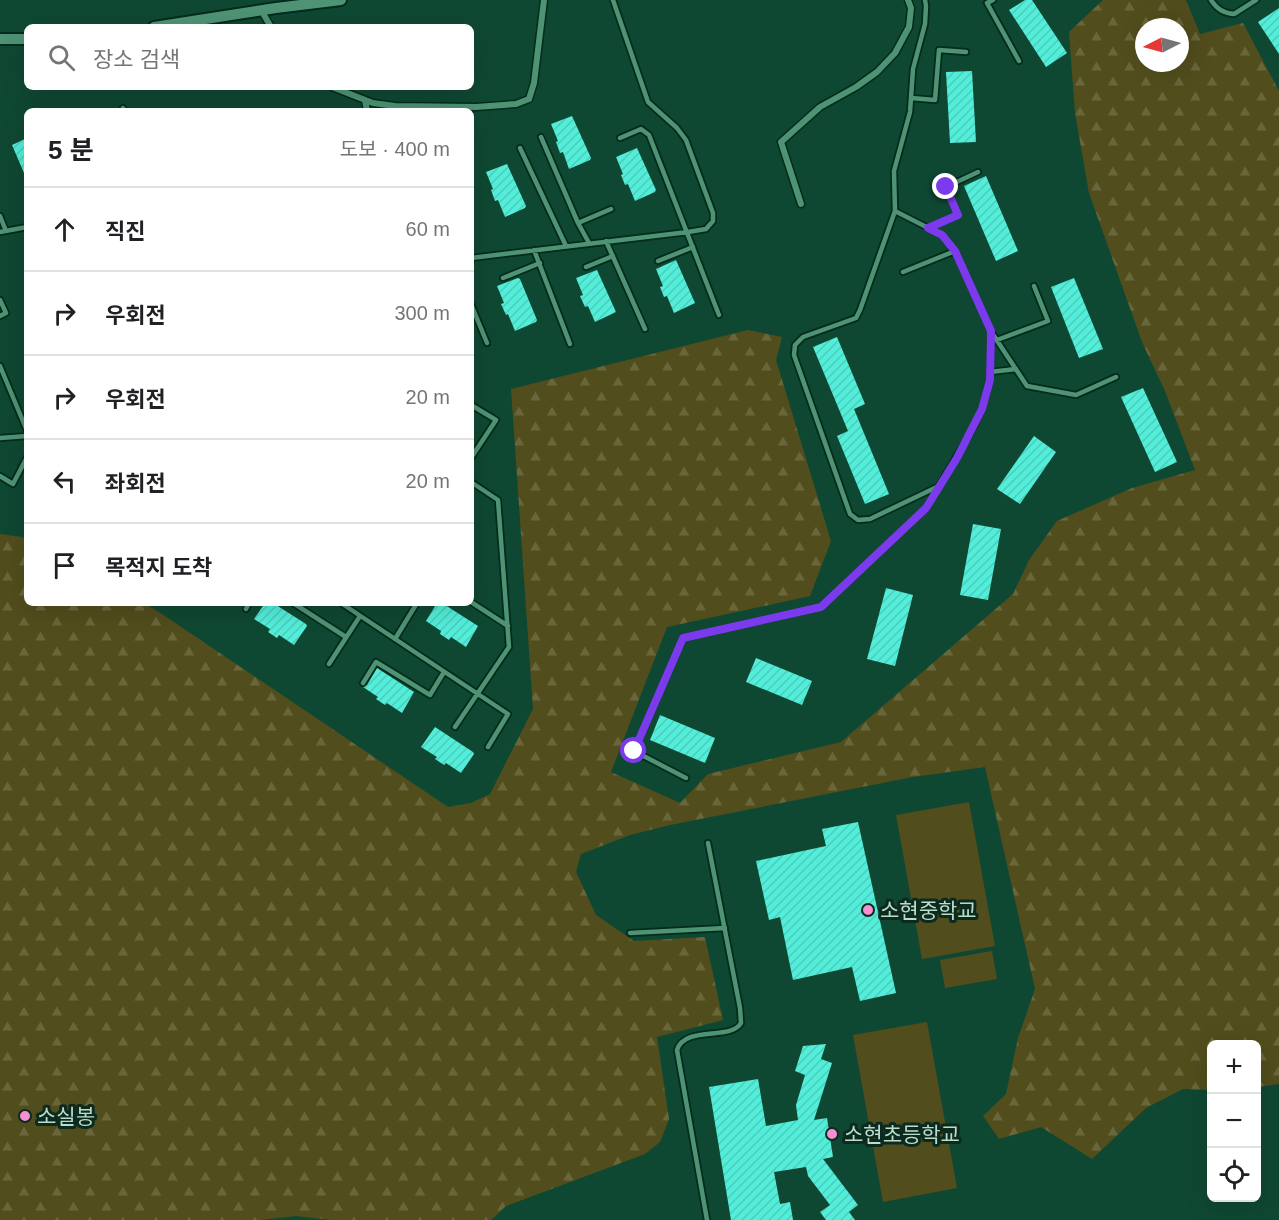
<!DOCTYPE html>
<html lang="ko">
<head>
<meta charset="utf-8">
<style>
  :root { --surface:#fff; --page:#f2f2f2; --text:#202124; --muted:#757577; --line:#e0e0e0 }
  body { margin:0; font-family:Helvetica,"Noto Sans KR",sans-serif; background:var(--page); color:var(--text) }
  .controls { position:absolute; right:18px; bottom:18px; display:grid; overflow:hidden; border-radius:9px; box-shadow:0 6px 24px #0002 }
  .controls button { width:54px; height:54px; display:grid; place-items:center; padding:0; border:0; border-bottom:2px solid var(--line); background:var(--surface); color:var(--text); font:30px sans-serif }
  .compass { position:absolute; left:1135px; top:18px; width:54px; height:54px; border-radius:50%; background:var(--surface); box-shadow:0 6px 24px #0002; rotate:264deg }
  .stop { position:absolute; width:18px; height:18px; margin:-14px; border:4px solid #7c3aed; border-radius:50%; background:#fff }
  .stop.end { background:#7c3aed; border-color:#fff; box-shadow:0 2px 6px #0008 }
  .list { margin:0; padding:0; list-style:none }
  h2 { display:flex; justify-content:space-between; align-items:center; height:78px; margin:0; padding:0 24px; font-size:26px }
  h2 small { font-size:20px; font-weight:400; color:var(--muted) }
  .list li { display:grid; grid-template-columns:39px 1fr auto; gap:18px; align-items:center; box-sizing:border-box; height:84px; padding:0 24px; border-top:2px solid var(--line) }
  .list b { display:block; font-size:22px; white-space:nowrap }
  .list em { font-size:20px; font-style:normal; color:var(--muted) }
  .icon { flex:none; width:33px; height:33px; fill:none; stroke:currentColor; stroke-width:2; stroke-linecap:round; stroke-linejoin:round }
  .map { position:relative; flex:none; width:1279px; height:1220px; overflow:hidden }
  .search { position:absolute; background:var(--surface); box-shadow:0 6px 24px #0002; left:24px; top:24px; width:450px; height:66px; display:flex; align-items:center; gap:15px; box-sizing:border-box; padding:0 21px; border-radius:9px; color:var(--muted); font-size:22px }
  .panel { position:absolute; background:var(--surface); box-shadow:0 6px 24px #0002; left:24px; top:108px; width:450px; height:498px; border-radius:9px }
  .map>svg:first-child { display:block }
  .forest { fill:url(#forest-firs); fill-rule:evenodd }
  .pitch { fill:#524d1c }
  .building { fill:url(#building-hatch) }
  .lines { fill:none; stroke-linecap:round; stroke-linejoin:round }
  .service-casing { stroke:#042b1c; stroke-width:8 }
  .minor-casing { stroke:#042b1c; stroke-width:9 }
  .tertiary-casing { stroke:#042b1c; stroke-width:14 }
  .service { stroke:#4e9374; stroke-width:4.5 }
  .minor { stroke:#4e9374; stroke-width:6 }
  .tertiary { stroke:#4e9374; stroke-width:10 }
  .route { stroke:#7c3aed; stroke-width:8 }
  .poi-dot { fill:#f690cf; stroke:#0c2a1e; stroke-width:2 }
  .labels { text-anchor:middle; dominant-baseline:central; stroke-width:6; stroke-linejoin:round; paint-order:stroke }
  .poi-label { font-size:21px; fill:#badccb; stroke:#0c2a1e; text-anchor:start }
</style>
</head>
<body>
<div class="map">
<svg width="1279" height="1220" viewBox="0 0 1279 1220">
  <defs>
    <pattern id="forest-firs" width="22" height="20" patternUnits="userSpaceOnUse" patternTransform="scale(1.5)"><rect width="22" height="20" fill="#524d1c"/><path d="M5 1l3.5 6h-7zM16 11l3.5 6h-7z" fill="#69663c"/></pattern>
    <pattern id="building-hatch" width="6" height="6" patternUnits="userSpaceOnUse" patternTransform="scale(1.5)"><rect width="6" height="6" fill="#52eeda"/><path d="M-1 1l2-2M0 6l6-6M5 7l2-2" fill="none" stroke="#4dccbb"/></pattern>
  </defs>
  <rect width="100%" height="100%" fill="#0f4832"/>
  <path class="forest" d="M1103,0H1186L1200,34L1243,23L1279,91V1084L1257,1087L1256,1044H1212L1211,1090L1183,1089L1146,1108L1092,1159L1041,1127L999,1139L983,1116L1006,1094L1018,1038L1035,989L985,767L913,777L670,825L630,835L581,854L576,872L596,915L634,941L705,937L723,1020L657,1037L669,1119L660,1142L645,1154L506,1206L491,1220H331L296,1216L260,1220H0V534L22,537L27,540V603H143L159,612L448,807L471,803L490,794L533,709L511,389L748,330L782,337L776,360L831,541L810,596L667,627L611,772L680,803L708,774L841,742L1013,594L1029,560L1057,521L1132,488L1195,470L1165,391L1142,342L1089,193L1075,113L1069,32ZM1144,27H1180V63H1144Z"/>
  <path class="pitch" d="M969,802L995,946L922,959L896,815Z
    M992,951L997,979L945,988L940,960Z
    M927,1022L957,1188L883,1202L853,1035Z"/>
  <path class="building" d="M1025,0H1032L1067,53L1046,67L1009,10Z
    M1279,8V54L1258,22Z
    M972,71L976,142L950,143L946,72Z
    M572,116L591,158L590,160L569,169L563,152L560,153L556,142L558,141L551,124Z
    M27,138V180L12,145Z
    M637,148L656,190L655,192L635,201L628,184L625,185L621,175L623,174L616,157Z
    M507,164L526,206L525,208L505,217L498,200L495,201L491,190L493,189L486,172Z
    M986,176L1018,251L996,261L964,186Z
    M676,260L695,303L674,313L667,296L664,297L660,287L663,286L656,269Z
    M597,270L616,312L595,322L588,306L585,307L580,296L583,295L576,278Z
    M518,278L520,279L537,320L536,322L515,331L508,314L506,315L501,304L504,303L497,286Z
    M1074,278L1103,349L1079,358L1051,287Z
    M837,337L865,404L854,409L889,494L865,504L837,436L848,431L813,347Z
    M1143,388L1177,462L1155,472L1121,397Z
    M1034,436L1056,452L1020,504L997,489Z
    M973,524L1001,529L988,600L960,595Z
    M886,588L913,595L895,666L867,659Z
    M265,603H273L306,624L307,626L294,645L279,635L277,638L268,632L270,629L254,619Z
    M437,603H442L478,626L466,647L451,637L449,640L440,634L441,631L426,621Z
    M756,658L812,681L802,705L746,682Z
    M377,668L414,692L402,713L387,703L385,705L376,699L378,697L363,687L367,685Z
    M660,715L715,738L705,763L650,740Z
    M435,727L473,752L474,754L461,773L446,763L444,765L435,759L437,757L421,747Z
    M858,822L896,993L860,1001L852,967L793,980L780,917L769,920L756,861L826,846L822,829Z
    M826,1044L821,1059L832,1063L814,1120L827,1118L833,1157L823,1159L858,1205L849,1212L855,1220H826L820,1212L830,1205L808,1176L806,1167L774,1172L780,1204L790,1202L793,1220H731L709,1087L758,1079L766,1126L798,1120L796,1105L805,1075L795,1071L803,1046Z"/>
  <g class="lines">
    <g class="service-casing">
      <path id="service" d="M993,0L987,3L1019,61
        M1211,0C1217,9 1223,13 1234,14L1256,0
        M911,98L935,100L939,50L966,52
        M123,108L124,111
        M541,137L578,223L589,243
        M620,138L641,129L649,135L719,315
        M520,148L566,246
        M895,211L860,310L856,318L803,337L795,345L794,355L850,514L858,520L870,519L939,486
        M0,216L6,231
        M578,223L611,209
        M928,228L958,215L946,187L978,172
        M0,232L27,227
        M606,241L645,329
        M534,250L570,344
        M471,258L688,232L706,229L713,221V213L686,140L677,128L648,102L613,0
        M658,261L693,247
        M586,267L613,256
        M903,272L955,251
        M503,278L540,263
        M0,300L6,313L0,316
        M471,304L487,343
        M992,333L1027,386L1076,395L1116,377
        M997,340L1048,321L1034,286
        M0,366L27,431
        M990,372L1016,369
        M471,405L496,420L471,458
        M0,438L27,436
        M0,476L13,484L27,457
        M471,602L508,626
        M293,603L346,637
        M341,603L508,714L488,747
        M246,609L249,603
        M395,639L417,603
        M329,664L360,616
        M363,683L376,662L430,695L444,672
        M455,727L509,647L498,500L471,482
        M686,778L634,751L683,638L821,607L926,508L971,432L982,409L990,380L991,331L955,251L942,235L895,211L894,171L910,112L913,69L925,24L926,6L925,0
        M630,933L725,928
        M707,1220L677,1050C685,1025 731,1041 741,1023L740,1008L708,843"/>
    </g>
    <g class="minor-casing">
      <path id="minor" d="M261,10L271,27
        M332,87L373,103L395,106L476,107L516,104L529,99L534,83L544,0
        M365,100L367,111
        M801,204L781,142L820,107L856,87L877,72L895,53L909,27L911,8L908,0"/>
    </g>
    <g class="tertiary-casing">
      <path id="tertiary" d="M154,27L276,8L341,0
        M0,39H27"/>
    </g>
    <use href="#service" class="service"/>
    <use href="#minor" class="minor"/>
    <use href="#tertiary" class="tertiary"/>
  </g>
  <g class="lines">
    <path class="route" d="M634,751L683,638L821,607L926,508L957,458L982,409L990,380L991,331L955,251L942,235L928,228L958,215L946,187"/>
  </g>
  <g class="poi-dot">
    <circle cx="868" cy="910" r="6"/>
    <circle cx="25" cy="1116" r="6"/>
    <circle cx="832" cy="1134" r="6"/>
  </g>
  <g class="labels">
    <g class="poi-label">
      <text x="880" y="910">소현중학교</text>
      <text x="37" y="1116">소실봉</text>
      <text x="844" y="1134">소현초등학교</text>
    </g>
  </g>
</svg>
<div class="controls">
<button>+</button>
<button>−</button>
<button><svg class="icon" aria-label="locate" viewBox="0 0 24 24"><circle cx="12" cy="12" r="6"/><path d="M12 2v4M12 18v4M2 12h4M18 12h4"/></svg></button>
</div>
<svg class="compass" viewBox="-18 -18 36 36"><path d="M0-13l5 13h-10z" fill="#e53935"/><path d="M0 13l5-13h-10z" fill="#757577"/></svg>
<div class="stop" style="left:634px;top:751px"></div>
<div class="stop end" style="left:946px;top:187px"></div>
<div class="search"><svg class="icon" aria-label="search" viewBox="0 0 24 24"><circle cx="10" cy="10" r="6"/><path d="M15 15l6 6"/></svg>장소 검색</div>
<section class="panel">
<h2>5 분<small>도보 · 400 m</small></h2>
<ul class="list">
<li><svg class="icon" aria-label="ahead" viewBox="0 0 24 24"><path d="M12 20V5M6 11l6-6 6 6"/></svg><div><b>직진</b></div><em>60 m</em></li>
<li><svg class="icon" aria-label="right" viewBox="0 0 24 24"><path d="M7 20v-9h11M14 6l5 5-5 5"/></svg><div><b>우회전</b></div><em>300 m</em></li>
<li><svg class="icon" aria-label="right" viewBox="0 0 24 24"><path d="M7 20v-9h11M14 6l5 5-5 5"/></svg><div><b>우회전</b></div><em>20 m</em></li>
<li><svg class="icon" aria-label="left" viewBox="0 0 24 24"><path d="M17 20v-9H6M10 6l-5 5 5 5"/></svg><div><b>좌회전</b></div><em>20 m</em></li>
<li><svg class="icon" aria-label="arrive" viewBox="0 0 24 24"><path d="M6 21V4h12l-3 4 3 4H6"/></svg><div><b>목적지 도착</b></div></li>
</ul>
</section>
</div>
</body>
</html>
